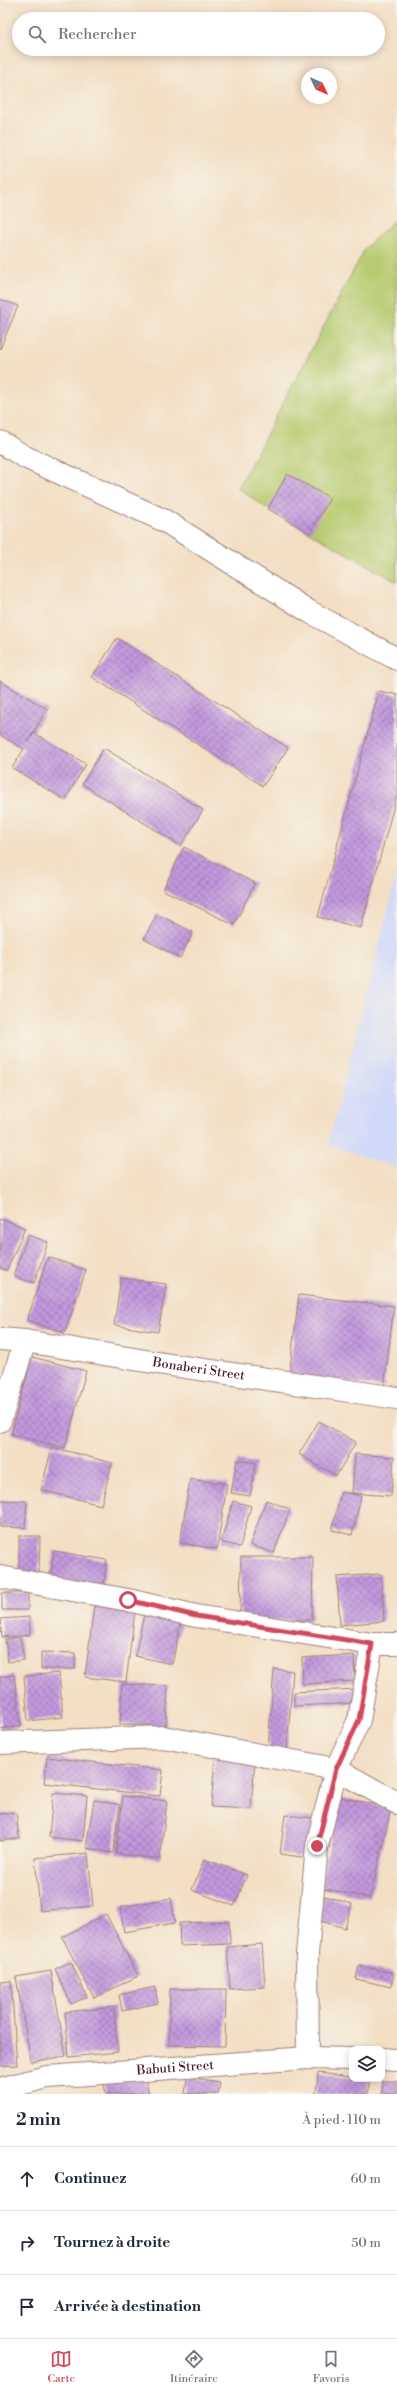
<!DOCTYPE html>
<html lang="fr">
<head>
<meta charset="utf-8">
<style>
  :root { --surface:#fff; --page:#f2f2f3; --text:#1f2937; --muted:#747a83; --line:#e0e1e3; --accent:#d1495b }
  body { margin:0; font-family:"Libre Bodoni",serif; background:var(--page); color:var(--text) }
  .controls { position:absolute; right:12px; bottom:12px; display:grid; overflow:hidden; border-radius:8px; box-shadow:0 2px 10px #0003 }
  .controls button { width:36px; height:36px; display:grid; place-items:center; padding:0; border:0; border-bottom:1px solid var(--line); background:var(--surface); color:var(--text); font:20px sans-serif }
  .compass { position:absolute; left:301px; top:68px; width:36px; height:36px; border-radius:50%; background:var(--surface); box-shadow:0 2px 10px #0003; rotate:134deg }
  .stop { position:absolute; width:12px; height:12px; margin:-9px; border:3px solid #d1495b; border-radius:50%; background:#fff }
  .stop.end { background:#d1495b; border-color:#fff; box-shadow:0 1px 4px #0008 }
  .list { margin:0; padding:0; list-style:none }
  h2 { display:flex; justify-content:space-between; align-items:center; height:52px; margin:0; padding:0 16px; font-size:17px }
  h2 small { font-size:13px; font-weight:400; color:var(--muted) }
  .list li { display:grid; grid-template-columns:26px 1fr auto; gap:12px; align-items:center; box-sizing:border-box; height:64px; padding:0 16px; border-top:1px solid var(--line) }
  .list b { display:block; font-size:15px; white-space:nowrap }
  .list em { font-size:13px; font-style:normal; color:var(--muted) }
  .icon { flex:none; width:22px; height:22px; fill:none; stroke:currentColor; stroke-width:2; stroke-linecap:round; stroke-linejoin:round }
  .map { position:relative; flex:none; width:397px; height:2094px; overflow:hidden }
  .search { position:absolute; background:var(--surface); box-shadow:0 2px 10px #0003; left:12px; right:12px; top:12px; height:44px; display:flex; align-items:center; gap:10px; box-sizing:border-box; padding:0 14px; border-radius:22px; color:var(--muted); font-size:15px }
  .sheet { height:244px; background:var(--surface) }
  nav { display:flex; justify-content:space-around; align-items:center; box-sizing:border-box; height:56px; border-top:1px solid var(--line); background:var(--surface); font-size:11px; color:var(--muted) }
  nav a { display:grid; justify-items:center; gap:2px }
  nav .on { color:var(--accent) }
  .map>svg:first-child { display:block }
  .built { fill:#d1d9f9 }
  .pitch { fill:#b7cb6f; stroke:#80754d }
  .building { fill:url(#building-cross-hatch) }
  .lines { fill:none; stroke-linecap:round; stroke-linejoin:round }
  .street-casing { stroke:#9e7f78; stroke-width:24 }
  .secondary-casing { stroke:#9e7f78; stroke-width:24 }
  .street { stroke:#fff; stroke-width:22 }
  .secondary { stroke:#fff; stroke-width:22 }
  .route { stroke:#d1495b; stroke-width:5 }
  .labels { text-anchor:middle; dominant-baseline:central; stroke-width:3; stroke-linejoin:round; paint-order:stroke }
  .street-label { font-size:13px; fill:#4a1f2b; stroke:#f7f3e8 }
</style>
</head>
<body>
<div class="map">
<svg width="397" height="2094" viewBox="0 0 397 2094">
  <defs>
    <pattern id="building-cross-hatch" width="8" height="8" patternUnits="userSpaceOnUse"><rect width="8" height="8" fill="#c299de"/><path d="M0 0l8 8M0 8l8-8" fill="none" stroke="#a07cb4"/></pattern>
  </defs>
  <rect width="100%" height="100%" fill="#f7f3e8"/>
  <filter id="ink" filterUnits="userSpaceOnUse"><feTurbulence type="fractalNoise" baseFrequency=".025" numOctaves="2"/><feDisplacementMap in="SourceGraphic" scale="8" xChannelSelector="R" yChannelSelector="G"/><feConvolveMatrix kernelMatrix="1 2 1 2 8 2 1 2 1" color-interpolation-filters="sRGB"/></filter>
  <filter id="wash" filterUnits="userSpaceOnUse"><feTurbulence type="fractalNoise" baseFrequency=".012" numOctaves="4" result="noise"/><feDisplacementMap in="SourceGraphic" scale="16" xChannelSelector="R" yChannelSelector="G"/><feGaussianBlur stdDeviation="0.9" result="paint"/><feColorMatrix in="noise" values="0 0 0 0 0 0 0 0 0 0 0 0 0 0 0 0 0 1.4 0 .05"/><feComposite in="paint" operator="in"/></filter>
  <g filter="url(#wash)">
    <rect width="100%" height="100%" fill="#f3dfc4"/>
    <path class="built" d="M397,874V1168L328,1145Z"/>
    <path class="pitch" d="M397,218V582L268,509L238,488L366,247Z"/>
    <g id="blocks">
      <path class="building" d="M0,299L18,306L0,349Z
        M287,474L330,498L310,533L268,509Z
        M117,638L288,748L263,786L92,677Z
        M0,681L47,709L27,743L34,733L86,764L65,800L12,768L24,749L0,735Z
        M379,691L397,695V794L361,928L318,917Z
        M104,748L203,810L181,846L82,784Z
        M184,847L255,883L234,925L163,890Z
        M157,914L193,932L180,958L144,939Z
        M0,1218L25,1228L7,1270L0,1268Z
        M28,1235L48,1242L34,1283L13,1276Z
        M48,1257L86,1270L65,1333L27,1320Z
        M121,1278L166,1284L158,1332L114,1325Z
        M299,1295L394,1306L384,1387L289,1375Z
        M32,1357L86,1371L65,1448L11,1434Z
        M319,1421L356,1442L336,1476L299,1454Z
        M52,1447L112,1463L101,1505L41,1490Z
        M355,1454L394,1457L391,1496L352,1493Z
        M237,1460L256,1463L250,1496L231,1493Z
        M190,1479L227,1484L217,1549L180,1543Z
        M341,1492L361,1496L352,1535L332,1530Z
        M0,1500L27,1501L25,1528L0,1527Z
        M266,1500L290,1509L274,1553L250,1545Z
        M233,1501L251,1506L240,1547L221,1542Z
        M19,1536H40L39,1573H19Z
        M54,1551L107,1560L103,1587L50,1579Z
        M241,1557H313L312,1620H240Z
        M381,1574L384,1621L340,1625L337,1577Z
        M2,1593H28V1610H2Z
        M94,1606L135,1611L126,1682L85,1677Z
        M145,1609L182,1617L172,1664L135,1656Z
        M29,1617L30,1635L2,1637L0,1619Z
        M20,1637L24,1660L8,1662L5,1639Z
        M41,1652L75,1653V1669H41Z
        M354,1655L355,1681L303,1684L302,1658Z
        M274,1669L293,1671L287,1750L268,1749Z
        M59,1673L63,1717L28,1721L24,1676Z
        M14,1675L21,1726L0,1729V1677Z
        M122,1684L168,1686L166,1726L120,1724Z
        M358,1689V1703L294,1706V1692Z
        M47,1757L163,1770L160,1796L44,1783Z
        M215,1757L255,1759L251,1809L211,1807Z
        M53,1793L87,1796L83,1841L49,1837Z
        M123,1796L167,1801L160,1859L116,1854Z
        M340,1797L391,1808L370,1898L320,1888Z
        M94,1800L120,1805L113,1853L86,1848Z
        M16,1812L19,1838L0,1841V1814Z
        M285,1815L313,1818L308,1858L280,1854Z
        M88,1853L93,1906L40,1911L35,1858Z
        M204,1859L247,1875L234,1906L192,1890Z
        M325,1896L352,1904L345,1928L317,1920Z
        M171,1898L175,1923L124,1932L120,1907Z
        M106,1914L138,1976L94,1998L62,1937Z
        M229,1921L230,1944L180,1946L179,1923Z
        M262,1944L265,1987L230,1989L227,1947Z
        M71,1962L87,1997L71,2004L55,1969Z
        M359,1966L394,1973L391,1987L356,1979Z
        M51,1971L66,2056L31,2062L16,1977Z
        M11,1981L17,2065L0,2066V1982Z
        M155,1987L158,2003L122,2011L119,1995Z
        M170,1989H226L225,2046L169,2045Z
        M114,2007L118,2052L69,2057L65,2012Z
        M318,2073L352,2077V2079H370L368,2094H316Z
        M144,2075L149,2094H106L104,2084Z
        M187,2077L220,2082L218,2094H185Z
        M382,2081H397V2094H382Z"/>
    </g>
  </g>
  <g filter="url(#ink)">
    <use href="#blocks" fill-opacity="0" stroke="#9e7f78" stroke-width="1"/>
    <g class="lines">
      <g class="street-casing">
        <g id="street">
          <path d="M0,442L25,457L165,521L310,612L397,659"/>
          <path id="s1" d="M0,1339L25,1341L164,1364L397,1398"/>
          <path d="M0,1421L25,1341"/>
          <path d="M0,1577L128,1600L196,1616L372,1644H397"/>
          <path d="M0,1743L163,1737L336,1769L397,1803"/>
          <path d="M308,2058L307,1954L317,1846L336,1769L359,1720L372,1644"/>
        </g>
      </g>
      <g class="secondary-casing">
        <g id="secondary">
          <path d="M382,2059L397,2060"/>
          <path id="s2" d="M0,2089L47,2077L308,2058L352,2059"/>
        </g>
      </g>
      <use href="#street" class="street"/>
      <use href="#secondary" class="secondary"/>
    </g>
  </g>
  <g class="lines" filter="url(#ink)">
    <path class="route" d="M128,1600L196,1616L372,1644L359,1720L336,1769L317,1846"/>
  </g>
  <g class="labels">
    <g class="street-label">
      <text stroke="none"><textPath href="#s1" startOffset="201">Bonaberi Street</textPath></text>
      <text stroke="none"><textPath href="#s2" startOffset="177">Babuti Street</textPath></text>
    </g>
  </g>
</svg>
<div class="controls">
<button><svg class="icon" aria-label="layers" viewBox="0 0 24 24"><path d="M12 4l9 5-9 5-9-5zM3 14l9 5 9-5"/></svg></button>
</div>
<svg class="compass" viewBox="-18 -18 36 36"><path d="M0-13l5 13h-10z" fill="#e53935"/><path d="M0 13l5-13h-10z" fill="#747a83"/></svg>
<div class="stop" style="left:128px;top:1600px"></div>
<div class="stop end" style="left:317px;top:1846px"></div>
<div class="search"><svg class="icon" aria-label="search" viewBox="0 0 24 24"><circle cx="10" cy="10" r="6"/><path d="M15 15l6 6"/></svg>Rechercher</div>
</div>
<section class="sheet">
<h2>2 min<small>À pied · 110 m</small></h2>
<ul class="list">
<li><svg class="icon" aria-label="ahead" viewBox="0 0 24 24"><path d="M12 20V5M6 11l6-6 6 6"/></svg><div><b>Continuez</b></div><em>60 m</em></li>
<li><svg class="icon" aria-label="right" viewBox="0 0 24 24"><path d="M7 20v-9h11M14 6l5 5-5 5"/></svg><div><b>Tournez à droite</b></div><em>50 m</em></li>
<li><svg class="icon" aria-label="arrive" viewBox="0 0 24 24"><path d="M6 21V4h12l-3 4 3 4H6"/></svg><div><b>Arrivée à destination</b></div></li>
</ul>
</section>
<nav>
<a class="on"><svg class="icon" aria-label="map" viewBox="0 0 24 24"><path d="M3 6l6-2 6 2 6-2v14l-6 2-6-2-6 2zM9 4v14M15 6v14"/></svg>Carte</a>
<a><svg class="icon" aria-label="directions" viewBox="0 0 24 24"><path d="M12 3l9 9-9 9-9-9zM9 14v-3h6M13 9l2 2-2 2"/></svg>Itinéraire</a>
<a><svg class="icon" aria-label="saved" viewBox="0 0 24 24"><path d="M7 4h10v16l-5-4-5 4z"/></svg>Favoris</a>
</nav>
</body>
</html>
